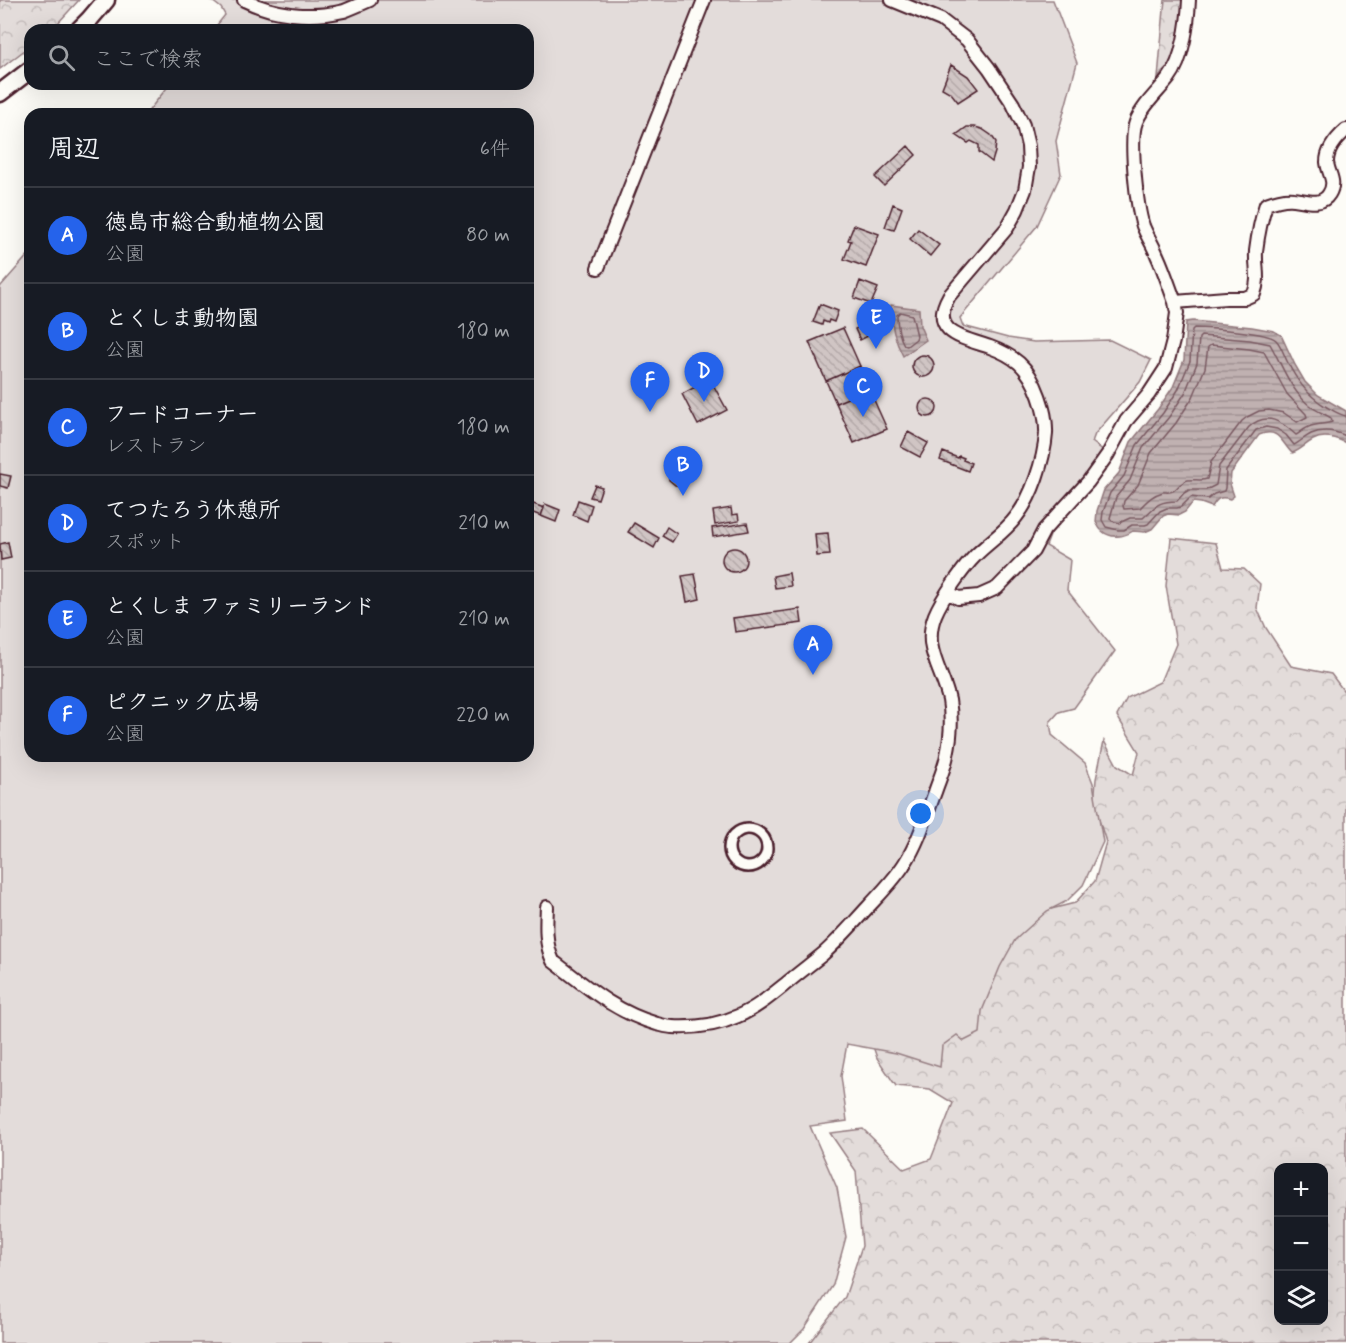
<!DOCTYPE html>
<html lang="ja">
<head>
<meta charset="utf-8">
<style>
  :root { --surface:#171b24; --page:#20242c; --text:#f1f3f6; --muted:#9ea1a6; --line:#363941; --accent:#2563eb }
  body { margin:0; font-family:Mynerve,"Klee One",sans-serif; background:var(--page); color:var(--text) }
  .controls { position:absolute; right:18px; bottom:18px; display:grid; overflow:hidden; border-radius:12px; box-shadow:0 6px 24px #0002 }
  .controls button { width:54px; height:54px; display:grid; place-items:center; padding:0; border:0; border-bottom:2px solid var(--line); background:var(--surface); color:var(--text); font:30px sans-serif }
  .you { position:absolute; left:921px; top:814px; width:21px; height:21px; margin:-15px; border:4px solid #fff; border-radius:50%; background:#1a73e8; box-shadow:0 0 0 9px #1a73e833 }
  .badge { display:grid; place-items:center; width:39px; height:39px; border-radius:50%; background:var(--accent); color:#fff; font-size:20px; font-weight:700 }
  .pin { position:absolute; translate:-50% -50px; filter:drop-shadow(0 2px 3px #0008) }
  .pin::after { content:''; position:absolute; top:32px; width:21px; height:18px; background:inherit; clip-path:polygon(0 0,100% 0,50% 100%) }
  .list { margin:0; padding:0; list-style:none }
  h2 { display:flex; justify-content:space-between; align-items:center; height:78px; margin:0; padding:0 24px; font-size:26px }
  h2 small { font-size:20px; font-weight:400; color:var(--muted) }
  .list li { display:grid; grid-template-columns:39px 1fr auto; gap:18px; align-items:center; box-sizing:border-box; height:96px; padding:0 24px; border-top:2px solid var(--line) }
  .list b { display:block; font-size:22px; white-space:nowrap }
  .list p { margin:0; font-size:20px; white-space:nowrap; color:var(--muted) }
  .list em { font-size:20px; font-style:normal; color:var(--muted) }
  .icon { flex:none; width:33px; height:33px; fill:none; stroke:currentColor; stroke-width:2; stroke-linecap:round; stroke-linejoin:round }
  .map { position:relative; flex:none; width:1346px; height:1343px; overflow:hidden }
  .search { position:absolute; background:var(--surface); box-shadow:0 6px 24px #0002; left:24px; top:24px; width:510px; height:66px; display:flex; align-items:center; gap:15px; box-sizing:border-box; padding:0 21px; border-radius:18px; color:var(--muted); font-size:22px }
  .panel { position:absolute; background:var(--surface); box-shadow:0 6px 24px #0002; left:24px; top:108px; width:510px; height:654px; border-radius:18px }
  .map>svg:first-child { display:block }
  .forest { fill:url(#forest-crowns); stroke:#967e82; stroke-width:1.5; fill-rule:evenodd }
  .park { fill:#e3dcda; stroke:#967e82; stroke-width:1.5 }
  .water { fill:url(#water-rules); stroke:#91777b; stroke-width:1.5 }
  .lines { fill:none; stroke-linecap:round; stroke-linejoin:round }
  .shore { stroke:#795961; stroke-width:1.5 }
  .building { fill:url(#building-back-hatch); stroke:#4a1f2b; stroke-width:1.5 }
  .pedestrian-casing { stroke:#4a1f2b; stroke-width:14 }
  .minor-casing { stroke:#4a1f2b; stroke-width:16 }
  .secondary-casing { stroke:#4a1f2b; stroke-width:21 }
  .pedestrian { stroke:#fdfcf7; stroke-width:9 }
  .minor { stroke:#fdfcf7; stroke-width:12 }
  .secondary { stroke:#fdfcf7; stroke-width:16 }
</style>
</head>
<body>
<div class="map">
<svg width="1346" height="1343" viewBox="0 0 1346 1343">
  <defs>
    <pattern id="forest-crowns" width="20" height="18" patternUnits="userSpaceOnUse" patternTransform="scale(1.5)"><rect width="20" height="18" fill="#e3dcda"/><path d="M2 6a3 3 0 1 1 6 0M12 15a3 3 0 1 1 6 0" fill="none" stroke="#c4bcbb"/></pattern>
    <pattern id="water-rules" width="6" height="5" patternUnits="userSpaceOnUse" patternTransform="scale(1.5)"><rect width="6" height="5" fill="#c0b1b1"/><path d="M0 2.5h6" fill="none" stroke="#9e8f90"/></pattern>
    <pattern id="building-back-hatch" width="6" height="6" patternUnits="userSpaceOnUse" patternTransform="scale(1.5)"><rect width="6" height="6" fill="#d0c5c4"/><path d="M-1 5l2 2M0 0l6 6M5-1l2 2" fill="none" stroke="#b4a9a9"/></pattern>
  </defs>
  <rect width="100%" height="100%" fill="#fdfcf7"/>
  <filter id="ink" filterUnits="userSpaceOnUse"><feTurbulence type="fractalNoise" baseFrequency=".0167" numOctaves="2"/><feDisplacementMap in="SourceGraphic" scale="12" xChannelSelector="R" yChannelSelector="G"/><feConvolveMatrix kernelMatrix="1 2 1 2 8 2 1 2 1" color-interpolation-filters="sRGB"/></filter>
  <g filter="url(#ink)">
    <path class="forest" d="M0,0H79L58,23L49,30H30V46L0,69Z
      M1165,0H1184L1176,56L1158,78L1164,9Z
      M1171,538L1216,543L1223,568L1244,569L1260,584L1257,608L1266,628L1291,666L1331,674L1346,694V1343H809L845,1297L862,1246L856,1171L830,1133L863,1129L904,1169L931,1159L953,1103L930,1089L896,1086L877,1058L867,1029L1035,913L1075,903L1095,881L1106,842L1094,804L1096,779L1104,741L1117,765L1133,775L1139,752L1117,716L1127,698L1160,682L1176,644L1166,586ZM1278,1168H1324V1320H1278Z"/>
    <path class="park" d="M211,0H1053L1077,63L1056,141L1061,174L1037,226L960,318L963,326L1008,338L1034,342L1110,340L1151,360L1140,382L1095,434L1092,442L1112,457L1053,528L1046,546L1070,560L1067,590L1115,651L1074,708L1059,712L1050,722L1052,735L1085,763L1093,783L1103,842L1083,885L1067,901L1047,911L1015,940L1000,967L982,1011L980,1033L964,1041L957,1035L942,1046L940,1067L896,1053L847,1044L841,1076L847,1121L810,1126L837,1188L846,1237L833,1285L804,1329L790,1343H0V287L30,253V756H528V114H146L170,84H528V30H213L225,15L221,8Z"/>
    <path class="water" d="M891,305L919,309L920,326L926,340L903,356C894,339 890,324 891,305Z
      M1193,321L1252,327L1274,331L1281,335L1295,365L1305,382L1318,395L1346,411V443C1336,438 1324,434 1313,440C1305,444 1301,450 1292,453C1281,442 1279,427 1259,435L1231,473L1230,484L1234,496L1230,499C1220,496 1217,498 1212,507L1201,503L1193,502L1185,512L1179,515L1168,514L1163,516L1152,529L1145,532L1133,531C1124,537 1111,539 1102,531C1099,529 1098,525 1096,522L1097,511L1104,490L1119,473L1131,442L1158,409L1173,387L1184,360L1186,322Z"/>
    <g class="lines">
      <path class="shore" d="M900,312L912,315L917,336L916,339L907,346L904,345C899,336 897,325 897,315Z
        M1201,336L1250,340L1270,344C1282,365 1290,390 1310,406C1317,411 1325,414 1331,418L1332,422C1326,424 1318,424 1311,426C1305,428 1301,432 1296,435C1282,422 1267,411 1249,427L1219,466L1216,485L1206,490H1189L1184,493L1177,501C1158,501 1156,506 1143,518H1130L1119,523L1112,521L1110,518L1116,497L1130,480L1143,448L1169,417L1185,393L1197,363L1199,338Z
        M1211,345L1249,349L1264,352L1287,394L1306,414L1307,417L1297,422L1284,413L1269,410L1259,411L1247,417L1242,421L1211,462L1207,479C1201,481 1195,479 1188,480C1180,482 1178,488 1173,491C1170,493 1166,492 1163,492C1152,495 1147,501 1140,508L1124,509L1123,506L1124,501L1138,485L1151,453L1176,423L1193,397L1205,368L1208,347Z
        M1346,416C1339,415 1332,410 1325,406C1307,395 1296,380 1287,361C1284,355 1281,345 1276,340C1269,332 1207,328 1194,328L1192,330L1190,361L1178,390L1163,413L1137,445L1124,476L1110,493L1103,512L1102,520L1106,527L1118,530H1124L1132,525H1145L1148,524L1160,511L1167,508H1177L1181,507L1191,497L1208,499L1214,494L1224,491L1225,488L1226,470L1256,430L1266,427L1277,429L1286,435L1294,445C1300,442 1305,437 1311,434C1322,429 1335,431 1346,436"/>
    </g>
    <path class="building" d="M951,65L968,76L978,89L958,102L951,93L942,88Z
      M967,127H975L982,129L991,135L996,142L995,152L992,162L979,152V145L971,141L968,143L956,135Z
      M908,146L916,155L884,186L875,177Z
      M893,204L902,208L894,230L885,227Z
      M854,225L879,234L866,267L844,259L851,241L848,240Z
      M918,229L939,245L930,256L910,239Z
      M860,281L878,288L871,304L854,298Z
      M820,304L838,311L834,322L829,320L828,323L823,321L822,325L813,322Z
      M863,325L868,336L860,340L855,329Z
      M843,328L860,366L826,381L809,342Z
      M912 366a11 11 0 1 1 22 0a11 11 0 1 1-22 0Z
      M860,366L869,389L836,403L826,381Z
      M710,379L727,410L698,425L682,394Z
      M869,389L887,429L854,443L836,403Z
      M919 408a9 9 0 1 1 18 0a9 9 0 1 1-18 0Z
      M908,432L928,443L920,457L901,447Z
      M943,452L958,458L959,456L964,458L963,460L971,463L968,471L940,460Z
      M674,464H683L689,470L690,478L684,486L675,485L669,480V471Z
      M0,474L11,476L8,488L0,486Z
      M595,485L602,487L598,499L590,497Z
      M578,500L592,505L587,521L573,515Z
      M528,502L544,508L541,516L528,511Z
      M545,504L560,510L556,522L541,516Z
      M731,508L732,515L738,514L739,521L715,525L713,511Z
      M634,523L659,538L654,548L628,532Z
      M747,523L749,531L713,537L712,528Z
      M667,527L677,534L672,542L662,536Z
      M828,533L830,555L817,556L815,534Z
      M8,542L11,558L1,560L0,544Z
      M722 560a12 12 0 1 1 24 0a12 12 0 1 1-24 0Z
      M789,573L791,586L775,588L773,576Z
      M695,574L700,599L687,602L682,576Z
      M800,609L802,623L735,632L733,618Z"/>
    <g class="lines">
      <g class="pedestrian-casing">
        <path id="pedestrian" d="M729 848a19 19 0 1 1 38 0a19 19 0 1 1-38 0Z"/>
      </g>
      <g class="minor-casing">
        <path id="minor" d="M244,0C274,15 310,19 344,11C352,8 361,4 370,0
          M598,268L704,0
          M1175,302C1169,286 1164,270 1157,255C1153,245 1147,236 1143,226C1137,208 1129,139 1136,122C1142,106 1158,92 1169,78C1183,60 1188,23 1189,0
          M948,592L958,598L979,596L997,588L1033,551L1044,530L1088,482L1108,454L1126,421L1149,394L1166,368L1173,341L1177,313L1175,302L1226,298H1245L1254,294C1260,278 1255,268 1256,251C1258,235 1261,219 1266,204C1274,201 1285,198 1294,199C1306,200 1321,207 1329,194C1337,181 1328,174 1327,162C1327,149 1337,138 1346,130
          M547,907C546,926 545,944 553,961C587,987 615,1012 657,1024C662,1025 667,1027 673,1027C694,1028 718,1025 738,1016C757,1008 773,994 788,982C800,972 812,963 823,954C840,939 854,922 869,906C882,892 895,879 905,863C919,841 926,816 935,792C939,780 945,767 947,755C951,737 952,718 949,700C942,669 922,648 935,615C942,598 963,568 976,555C989,542 1005,532 1016,517C1032,497 1044,460 1046,434C1047,413 1036,378 1019,363C1011,356 1001,351 990,347C964,338 928,333 949,296L1007,228L1017,210L1025,190L1029,167L1028,146L1023,125L1013,104L989,68L967,40L941,20L892,0"/>
      </g>
      <g class="secondary-casing">
        <path id="secondary" d="M79,30L89,20L106,0
          M0,93L30,70"/>
      </g>
      <use href="#pedestrian" class="pedestrian"/>
      <use href="#minor" class="minor"/>
      <use href="#secondary" class="secondary"/>
    </g>
  </g>
</svg>
<div class="controls">
<button>+</button>
<button>−</button>
<button><svg class="icon" aria-label="layers" viewBox="0 0 24 24"><path d="M12 4l9 5-9 5-9-5zM3 14l9 5 9-5"/></svg></button>
</div>
<div class="you"></div>
<div class="pin badge" style="left:813px;top:675px">A</div>
<div class="pin badge" style="left:683px;top:496px">B</div>
<div class="pin badge" style="left:863px;top:417px">C</div>
<div class="pin badge" style="left:704px;top:402px">D</div>
<div class="pin badge" style="left:876px;top:349px">E</div>
<div class="pin badge" style="left:650px;top:412px">F</div>
<div class="search"><svg class="icon" aria-label="search" viewBox="0 0 24 24"><circle cx="10" cy="10" r="6"/><path d="M15 15l6 6"/></svg>ここで検索</div>
<section class="panel">
<h2>周辺<small>6件</small></h2>
<ul class="list">
<li><span class="badge">A</span><div><b>徳島市総合動植物公園</b><p>公園</p></div><em>80 m</em></li>
<li><span class="badge">B</span><div><b>とくしま動物園</b><p>公園</p></div><em>180 m</em></li>
<li><span class="badge">C</span><div><b>フードコーナー</b><p>レストラン</p></div><em>180 m</em></li>
<li><span class="badge">D</span><div><b>てつたろう休憩所</b><p>スポット</p></div><em>210 m</em></li>
<li><span class="badge">E</span><div><b>とくしま ファミリーランド</b><p>公園</p></div><em>210 m</em></li>
<li><span class="badge">F</span><div><b>ピクニック広場</b><p>公園</p></div><em>220 m</em></li>
</ul>
</section>
</div>
</body>
</html>
